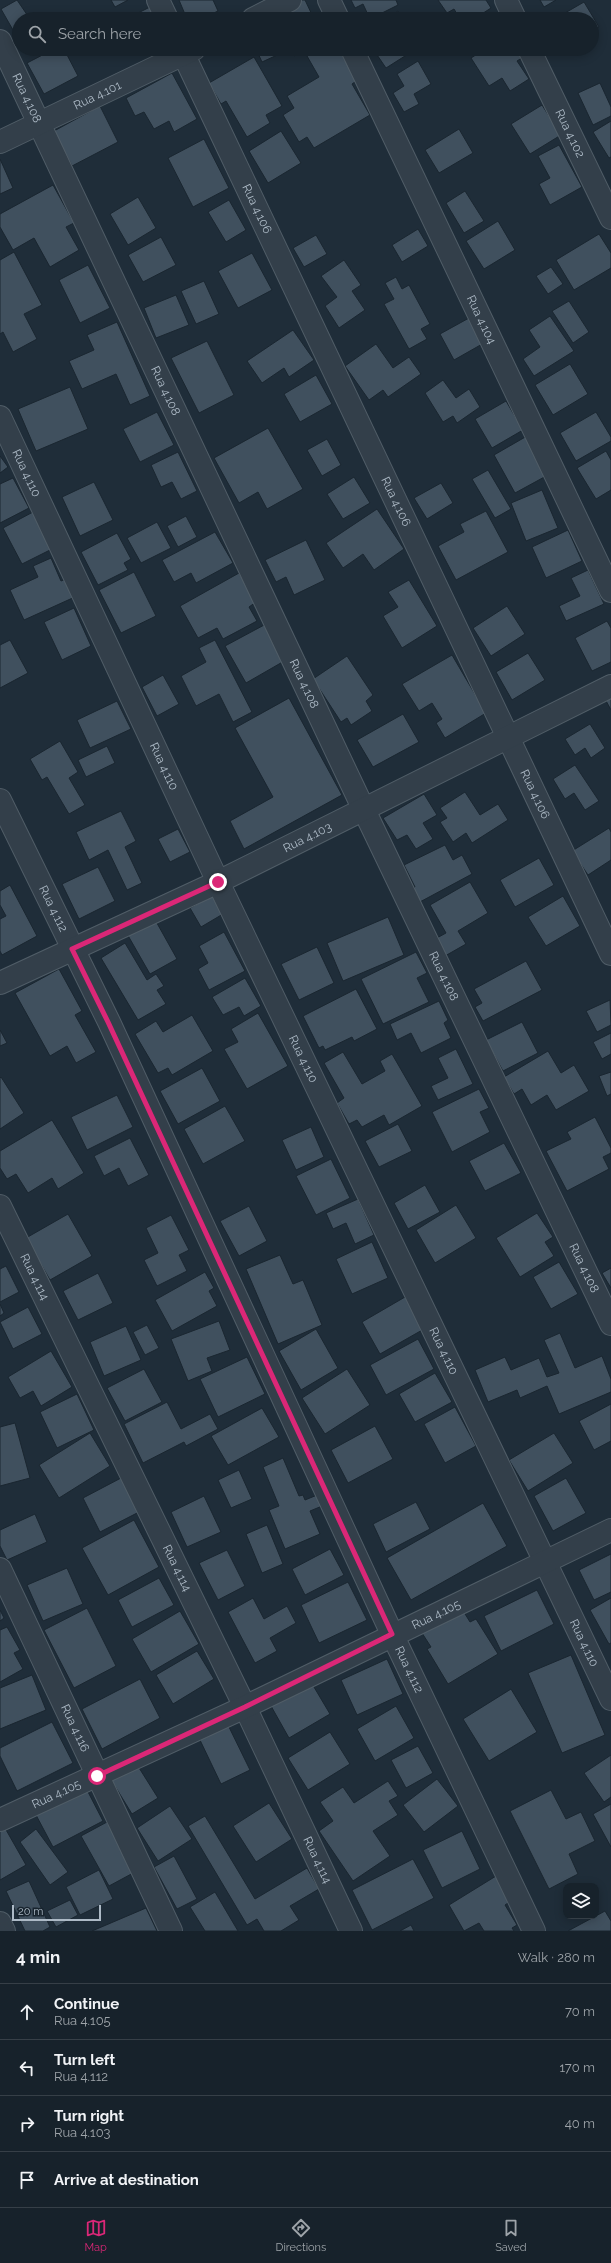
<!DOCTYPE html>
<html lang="en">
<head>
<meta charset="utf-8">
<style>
  :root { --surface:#17222b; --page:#242f37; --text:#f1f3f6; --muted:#9ea4a9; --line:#363f47; --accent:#db2777 }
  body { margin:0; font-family:Raleway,sans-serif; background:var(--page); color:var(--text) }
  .controls { position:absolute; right:12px; bottom:12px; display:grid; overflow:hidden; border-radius:8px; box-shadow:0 2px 10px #0003 }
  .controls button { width:36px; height:36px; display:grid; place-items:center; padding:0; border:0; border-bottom:1px solid var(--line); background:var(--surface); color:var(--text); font:20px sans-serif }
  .scale { position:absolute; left:12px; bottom:10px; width:89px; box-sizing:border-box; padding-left:4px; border:2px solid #adbac6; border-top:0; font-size:11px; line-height:14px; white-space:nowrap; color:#adbac6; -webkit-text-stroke:3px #18242e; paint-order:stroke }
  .stop { position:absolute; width:12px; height:12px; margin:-9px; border:3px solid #db2777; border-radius:50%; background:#fff }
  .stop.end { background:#db2777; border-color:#fff; box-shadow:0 1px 4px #0008 }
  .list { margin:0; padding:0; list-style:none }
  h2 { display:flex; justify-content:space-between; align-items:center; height:52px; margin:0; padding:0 16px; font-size:17px }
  h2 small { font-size:13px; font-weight:400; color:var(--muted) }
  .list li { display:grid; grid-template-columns:26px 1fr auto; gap:12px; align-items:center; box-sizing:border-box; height:56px; padding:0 16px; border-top:1px solid var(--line) }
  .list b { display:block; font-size:15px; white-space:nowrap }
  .list p { margin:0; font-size:13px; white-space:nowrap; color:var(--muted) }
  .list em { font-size:13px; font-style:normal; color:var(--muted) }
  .icon { flex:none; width:22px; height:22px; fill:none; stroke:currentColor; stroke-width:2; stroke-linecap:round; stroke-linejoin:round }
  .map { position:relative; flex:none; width:611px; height:1931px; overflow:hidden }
  .search { position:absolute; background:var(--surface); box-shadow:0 2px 10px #0003; left:12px; right:12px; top:12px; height:44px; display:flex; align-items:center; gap:10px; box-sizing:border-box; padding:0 14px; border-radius:22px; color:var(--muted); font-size:15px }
  .sheet { height:276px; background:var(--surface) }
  nav { display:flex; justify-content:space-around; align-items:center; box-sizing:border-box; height:56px; border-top:1px solid var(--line); background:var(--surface); font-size:11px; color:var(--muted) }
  nav a { display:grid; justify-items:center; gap:2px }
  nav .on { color:var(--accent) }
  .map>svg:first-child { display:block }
  .building { fill:#40505e; stroke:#1a2630 }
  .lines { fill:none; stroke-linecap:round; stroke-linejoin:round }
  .street-casing { stroke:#505d67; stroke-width:24 }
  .street { stroke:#333f4a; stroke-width:22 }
  .route { stroke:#db2777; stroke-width:5 }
  .labels { text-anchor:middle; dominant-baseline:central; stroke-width:3.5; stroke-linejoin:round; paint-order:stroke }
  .street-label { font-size:12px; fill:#adbac6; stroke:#18242e }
</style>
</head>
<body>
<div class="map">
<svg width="611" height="1931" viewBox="0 0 611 1931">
  <rect width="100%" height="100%" fill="#1f2d39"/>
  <path class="building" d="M17,0L30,19H19V26L13,30L1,9Z
    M111,0H128L115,7Z
    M179,0H213L218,11L201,19H187Z
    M301,0H305L314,19H277L274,13Z
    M351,0H396L398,5L370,19L363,4L355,8Z
    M438,0H486L491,8L474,19H460L454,9L447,13Z
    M540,0H556L544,7Z
    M584,2L599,27L592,31V19H569L565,13Z
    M152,6L158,19H126Z
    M398,11L403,19H385Z
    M54,49H64L78,76L44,94L27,63Z
    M129,49H138L131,52Z
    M256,49H285L286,51L262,62Z
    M291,49H308L294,56Z
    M319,49H338L359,79L352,84L370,115L314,148L307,137L299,142L283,115L294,108L287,96L319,77L307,56Z
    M373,49H416L386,68Z
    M485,49H521L525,56L517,61L529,79L510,91L502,78L489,86L471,58Z
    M254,57L282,106L266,115L270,123L247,137L226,101L221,104L209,83Z
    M418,61L431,84L414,94L419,104L404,112L393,93L404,86L397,74Z
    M172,73L197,119L174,132L169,121L154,129L144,112L135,116L126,98Z
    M600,83L611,107V116L593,125L578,93Z
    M542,105L561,135L530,154L511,124Z
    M100,106L118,142L72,166L54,131Z
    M611,121V157L609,158L593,132Z
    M459,129L473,153L439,173L425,150Z
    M281,131L301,163L268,183L249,151Z
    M204,139L229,188L193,207L168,158Z
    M559,145L582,187L550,205L539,184L550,178L538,156Z
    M0,159L13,188L0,194Z
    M53,185L74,223L66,227L79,250L50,267L34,238L13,250L0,227V214Z
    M465,191L484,221L464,233L446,203Z
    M138,197L156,228L128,245L110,214Z
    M229,200L246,230L226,242L208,212Z
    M498,221L515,250L484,269L466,241Z
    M418,229L428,246L402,262L392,245Z
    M599,234L611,253V268L574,290L556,260Z
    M316,235L327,254L304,267L293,248Z
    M161,237L176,265L143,282L128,255Z
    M14,252L42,305L24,314L37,339L13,352L3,332L0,334V260Z
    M252,253L272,290L238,308L218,271Z
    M344,260L361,285L352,291L365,310L339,328L325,306L337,297L321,276Z
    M88,265L110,308L80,323L59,280Z
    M551,267L563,284L548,294L536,276Z
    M396,277L402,289L409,285L430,324L421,329L427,339L409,349L384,304L394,299L385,283Z
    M204,281L219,314L196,324L181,291Z
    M176,295L189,325L156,338L144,308Z
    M569,301L589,332L573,343L552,311Z
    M550,316L574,351L534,376L523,359L540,347L529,330Z
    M469,318L484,343L454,360L440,334Z
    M117,322L150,396L130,405L116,374L82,389L69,361L94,350L87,335Z
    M293,330L314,360L289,377L284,368L262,383L247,361Z
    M207,341L234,395L199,413L171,358Z
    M376,344L393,368L409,357L421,374L388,397L383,390L369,400L345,366Z
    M570,364L588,394L553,415L535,385Z
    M316,375L332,404L300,422L284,394Z
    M443,380L456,398L469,389L480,407L457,423L453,416L443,422L425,393Z
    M70,387L88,429L36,451L18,409Z
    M506,401L523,430L492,448L475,419Z
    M157,412L174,445L140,462L123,429Z
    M596,412L611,437V441L576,461L560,433Z
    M268,428L303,489L267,509L258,492L239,503L214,458Z
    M527,436L548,475L515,493L494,455Z
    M327,439L341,465L322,476L307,450Z
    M606,451L611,460V490L596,499L577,468Z
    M178,452L197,491L181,499L172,482L161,487L151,465Z
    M0,456L8,467L0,473Z
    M488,470L511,509L495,518L472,479Z
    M354,477L370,503L343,519L327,494Z
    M13,478L29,508L0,523V484Z
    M94,482L113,520L80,536L62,497Z
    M441,483L453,503L427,519L414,498Z
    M542,490L558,528L526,541L511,503Z
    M377,509L404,549L374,570L363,554L343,568L326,543Z
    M486,511L508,552L456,580L438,546L464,532L460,524Z
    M33,512L52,549L22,564L3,528Z
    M186,516L197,537L178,547L167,526Z
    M157,522L171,548L141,563L127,538Z
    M568,530L582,561L546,578L532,547Z
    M215,532L233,563L196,583L191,573L174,582L162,560Z
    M117,533L131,559L124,563L128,570L98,585L81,552Z
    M306,540L325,580L294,595L286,577L276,582L265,560Z
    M51,558L61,581L69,578L77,596L24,620L10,590L38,577L33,566Z
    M588,570L604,604L566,621L559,606L580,596L571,578Z
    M134,572L156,616L121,633L99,590Z
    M239,573L256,602L249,607L257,621L223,639L217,628L198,638L180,606Z
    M409,580L437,626L402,648L383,616L398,607L388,592Z
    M507,606L525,634L491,656L473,628Z
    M74,608L91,646L62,660L44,622Z
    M607,621L611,628V662L592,671L575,638Z
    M266,624L286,660L246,683L225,646Z
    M10,640L28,673L0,688V645Z
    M215,640L252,712L233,722L219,694L196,706L181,676L206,662L199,648Z
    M528,653L545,680L512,700L496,672Z
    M452,655L486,713L445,738L436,723L442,719L432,703L419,711L402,684Z
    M347,656L373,695L366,701L372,711L351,725L347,718L341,722L313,679Z
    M163,675L179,704L157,716L142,687Z
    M611,696V710L605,699Z
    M289,698L342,795L244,849L230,821L273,797L235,728Z
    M117,701L131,729L90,748L77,720Z
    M403,714L419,742L373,767L357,740Z
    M590,724L605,748L591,758L585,748L575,755L565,739Z
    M60,741L78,772L69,778L85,805L69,814L47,777L42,780L30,759Z
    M107,746L115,763L86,777L78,760Z
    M575,765L599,801L585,810L574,793L565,799L553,779Z
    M465,792L480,815L498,804L508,820L472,843L466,833L453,842L440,822L447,818L440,808Z
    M424,794L437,815L423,823L433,839L416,849L407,835L397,840L383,818Z
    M121,811L136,841L125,847L142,883L127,890L108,850L89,860L76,832Z
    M609,828L611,832V860L588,875L572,851Z
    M178,829L190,852L170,862L158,839Z
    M445,845L453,860L462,855L472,874L418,903L411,889L415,887L404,865Z
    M539,858L554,885L515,907L500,880Z
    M98,867L115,901L79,919L62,884Z
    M470,882L488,913L458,931L466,944L445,956L435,939L446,933L430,905Z
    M10,885L37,936L2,955L0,951V919L6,916L0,905V891Z
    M212,896L223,914L201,927L190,908Z
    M563,896L580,926L546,946L528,917Z
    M153,916L177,959L150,974L126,932Z
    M388,917L404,955L343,981L327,943Z
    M224,932L245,971L209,990L198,969L208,963L199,946Z
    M125,943L147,980L156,974L164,986L157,990L166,1004L138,1020L101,958Z
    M317,947L334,983L299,1000L281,964Z
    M416,952L427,973L417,978L429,1002L383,1024L361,979Z
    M526,961L542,990L483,1021L475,1007L482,1003L474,989Z
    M59,969L82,1011L75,1015L96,1052L76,1063L67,1046L50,1056L15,993Z
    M245,978L261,1006L244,1016L239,1007L223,1015L212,997Z
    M356,989L377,1029L354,1041L352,1037L325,1050L323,1046L319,1048L303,1016Z
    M610,1000L611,1025L597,1032L586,1011Z
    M439,1001L448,1020L444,1023L451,1038L421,1053L411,1033L397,1040L390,1024Z
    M258,1013L288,1066L247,1089L224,1049L238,1042L231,1029Z
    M192,1015L213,1051L172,1075L168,1068L158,1073L135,1034L156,1021L163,1032Z
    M522,1022L538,1053L503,1071L486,1040Z
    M0,1030L7,1043L0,1046Z
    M611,1033V1054L602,1059L593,1042Z
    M456,1049L473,1084L438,1100L431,1086L448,1078L438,1058Z
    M548,1051L561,1073L574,1065L589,1091L556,1110L547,1095L531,1105L522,1089L514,1094L504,1077Z
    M343,1052L362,1084L385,1071L380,1061L392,1054L422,1106L389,1125L384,1115L362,1127L357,1120L349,1124L337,1103L344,1098L324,1063Z
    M202,1068L220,1101L178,1124L160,1091Z
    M611,1072V1094L607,1096L599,1076Z
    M1,1077L24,1113L0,1129V1078Z
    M479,1089L489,1108L480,1112L490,1132L452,1152L432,1112Z
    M117,1095L133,1127L87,1150L71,1117Z
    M225,1106L245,1141L203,1164L184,1129Z
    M595,1117L611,1148V1153L603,1157L609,1169L567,1191L546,1151L571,1139L567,1132Z
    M52,1120L84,1173L58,1189L52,1178L28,1193L16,1174L7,1179L0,1168V1151Z
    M398,1124L412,1151L379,1167L365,1141Z
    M311,1127L324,1157L296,1170L282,1140Z
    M130,1138L149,1175L128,1186L119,1168L104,1176L94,1156Z
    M504,1143L521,1173L485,1191L469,1161Z
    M331,1159L350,1198L316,1215L296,1176Z
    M425,1185L440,1212L408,1229L394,1203Z
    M358,1199L374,1235L355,1244L346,1223L333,1229L326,1213Z
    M456,1205L476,1238L435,1263L416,1230Z
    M249,1206L267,1241L239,1256L220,1221Z
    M537,1213L553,1237L545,1242L554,1256L520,1277L496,1238Z
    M68,1214L92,1256L50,1280L26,1238Z
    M171,1215L189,1250L179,1255L187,1271L157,1286L144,1260L158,1253L146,1228Z
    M372,1242L388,1278L352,1294L336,1259Z
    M280,1255L293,1284L303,1280L322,1325L278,1344L246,1269Z
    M559,1262L578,1294L551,1309L533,1277Z
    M6,1266L19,1292L0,1302V1269Z
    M611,1268V1288L602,1273Z
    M205,1272L214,1288L209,1291L217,1306L172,1331L155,1300Z
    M98,1273L113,1303L78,1320L63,1291Z
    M405,1297L424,1329L380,1354L362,1322Z
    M0,1304L4,1313L0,1316Z
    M28,1307L42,1334L13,1349L0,1322Z
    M219,1321L230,1350L207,1358L212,1371L188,1381L171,1339Z
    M147,1325L159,1348L145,1355L133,1332Z
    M126,1326L141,1360L104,1376L90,1342Z
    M316,1329L338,1368L301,1390L279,1351Z
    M560,1333L575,1368L602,1356L611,1379V1392L559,1414L547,1386L520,1398L517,1390L488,1402L475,1370L505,1357L511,1370L539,1358L547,1377L559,1373L544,1340Z
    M418,1339L434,1369L386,1395L370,1365Z
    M51,1351L72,1387L41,1406L33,1391L20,1398L8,1377Z
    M247,1357L265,1394L218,1417L200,1379Z
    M144,1369L162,1402L125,1421L107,1388Z
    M347,1369L370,1405L325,1434L302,1398Z
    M435,1373L452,1402L415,1422L399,1394Z
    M77,1394L94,1430L57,1448L40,1412Z
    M167,1402L181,1429L210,1414L218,1429L186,1446L184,1442L143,1463L124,1424Z
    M611,1404V1441L594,1450L579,1421Z
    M455,1407L476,1446L445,1463L424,1424Z
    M262,1408L279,1437L228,1465L211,1436Z
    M15,1423L30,1478L0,1486V1427Z
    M375,1426L393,1459L348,1483L331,1450Z
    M90,1433L110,1466L59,1498L39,1465Z
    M554,1433L573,1463L528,1491L509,1460Z
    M283,1458L299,1496L303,1495L305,1500L322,1493L327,1504L310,1511L320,1534L285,1549L269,1510L279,1506L263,1467Z
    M239,1470L252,1499L231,1508L218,1480Z
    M121,1478L139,1512L100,1532L83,1498Z
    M566,1478L586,1513L553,1531L534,1496Z
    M204,1496L221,1532L187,1547L171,1512Z
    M416,1502L430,1529L386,1552L373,1524Z
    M483,1503L507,1546L411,1600L387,1558Z
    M35,1514L47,1542L7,1560L0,1546V1530Z
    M134,1520L159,1567L108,1595L82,1548Z
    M267,1525L283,1564L262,1573L246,1534Z
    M330,1549L344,1575L305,1595L292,1569Z
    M227,1550L245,1586L218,1600L199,1563Z
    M611,1554V1592L594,1600L579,1570Z
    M67,1568L83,1604L43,1621L27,1585Z
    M159,1578L174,1605L132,1627L118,1600Z
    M348,1582L367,1620L319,1643L301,1605Z
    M537,1590L554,1624L501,1651L484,1616Z
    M253,1598L264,1619L287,1606L296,1623L270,1638L277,1651L255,1663L228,1612Z
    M611,1598V1643L609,1644L590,1610Z
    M87,1608L116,1666L74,1688L44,1630Z
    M462,1609L470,1622L476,1619L498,1654L448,1684L427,1649L431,1647L422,1633Z
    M0,1610L4,1618L0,1621Z
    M180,1611L199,1644L151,1672L132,1639Z
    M7,1627L20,1650L14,1653L23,1669L0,1682V1630Z
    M197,1651L214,1679L173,1704L156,1675Z
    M571,1655L605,1735L562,1753L528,1673Z
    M387,1659L403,1694L357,1715L341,1680Z
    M32,1675L46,1710L0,1729V1688Z
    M140,1679L160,1718L102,1749L82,1709Z
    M311,1682L330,1714L289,1738L271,1706Z
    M511,1689L537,1732L489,1761L463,1719Z
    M396,1706L414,1738L375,1761L357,1729Z
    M52,1722L73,1763L17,1791L0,1756V1748Z
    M228,1725L250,1770L221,1784L199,1738Z
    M330,1732L350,1764L308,1790L288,1758Z
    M418,1746L433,1773L406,1788L391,1760Z
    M611,1755V1797L604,1802L584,1773Z
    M136,1763L158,1798L132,1814L110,1778Z
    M437,1779L458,1806L424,1832L403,1805Z
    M388,1781L398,1796L389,1801L398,1815L373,1831L390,1856L353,1881L319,1831L333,1821L320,1802L343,1787L354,1803Z
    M86,1788L103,1821L53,1847L36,1815Z
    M551,1790L566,1819L581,1812L595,1841L569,1854L578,1874L549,1889L510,1811Z
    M269,1803L292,1839L256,1862L233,1826Z
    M611,1804V1847L593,1814Z
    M170,1806L192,1839L158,1861L137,1828Z
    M205,1816L255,1899L307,1868L319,1889L290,1906L299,1920L281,1931H264L257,1919L247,1925L188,1826Z
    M107,1822L135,1872L109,1886L81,1836Z
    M5,1828L26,1865L0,1880V1831Z
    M36,1829L68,1872L50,1885L20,1842Z
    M462,1831L480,1869L442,1888L423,1850Z
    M174,1856L197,1899L177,1909L154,1867Z
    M413,1859L434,1898L372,1930L352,1890Z
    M99,1870L113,1899L80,1915L66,1887Z
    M496,1876L511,1901L505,1905L517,1925L512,1928L514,1931H484L479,1923L464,1931L449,1905Z
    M29,1881L50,1927L43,1931H25L6,1891Z
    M215,1892L238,1931H205L190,1907Z
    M70,1900L78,1915L56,1927L47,1911Z
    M146,1908L157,1931H92Z
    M605,1911L611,1921V1931H568Z
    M411,1925L414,1931H400Z"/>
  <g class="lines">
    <g class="street-casing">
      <g id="street">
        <path d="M158,0L167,19"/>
        <path d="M329,0L338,19"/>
        <path d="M506,0L515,19"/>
        <path d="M253,19L290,0"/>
        <path id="s1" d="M0,41L364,810L611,1324"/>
        <path id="s2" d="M181,49L611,954"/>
        <path id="s3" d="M352,49L611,591"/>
        <path id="s4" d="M529,49L611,218"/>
        <path id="s5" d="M0,142L194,49"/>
        <path id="s6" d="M0,417L218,882L611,1699"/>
        <path id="s7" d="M0,800L109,1022L392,1634L534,1931"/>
        <path id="s8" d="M0,983L218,882L611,686"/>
        <path id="s9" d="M0,1206L245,1707L351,1931"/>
        <path id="s10" d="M0,1569L171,1931"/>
        <path id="s11" d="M0,1820L245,1707L611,1530"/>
        <path d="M0,1923L4,1931"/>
      </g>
    </g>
    <use href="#street" class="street"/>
  </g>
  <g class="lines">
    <path class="route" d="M97,1776L245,1707L392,1634L108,1022L72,949L218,882"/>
  </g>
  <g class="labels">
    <g class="street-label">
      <text stroke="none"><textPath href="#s5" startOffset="108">Rua 4.101</textPath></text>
      <text stroke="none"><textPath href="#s1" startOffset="63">Rua 4.108</textPath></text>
      <text stroke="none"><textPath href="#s4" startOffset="94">Rua 4.102</textPath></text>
      <text stroke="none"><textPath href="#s2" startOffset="177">Rua 4.106</textPath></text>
      <text stroke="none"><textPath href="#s3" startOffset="300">Rua 4.104</textPath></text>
      <text stroke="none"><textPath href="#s1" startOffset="387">Rua 4.108</textPath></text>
      <text stroke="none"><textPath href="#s6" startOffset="62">Rua 4.110</textPath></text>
      <text stroke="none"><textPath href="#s2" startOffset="501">Rua 4.106</textPath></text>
      <text stroke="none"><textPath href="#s1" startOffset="711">Rua 4.108</textPath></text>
      <text stroke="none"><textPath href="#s6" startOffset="386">Rua 4.110</textPath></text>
      <text stroke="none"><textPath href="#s2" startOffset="825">Rua 4.106</textPath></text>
      <text stroke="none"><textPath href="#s8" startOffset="340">Rua 4.103</textPath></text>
      <text stroke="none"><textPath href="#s7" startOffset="121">Rua 4.112</textPath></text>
      <text stroke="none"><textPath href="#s1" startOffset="1035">Rua 4.108</textPath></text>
      <text stroke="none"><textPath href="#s6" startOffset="710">Rua 4.110</textPath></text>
      <text stroke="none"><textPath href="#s1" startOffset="1359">Rua 4.108</textPath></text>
      <text stroke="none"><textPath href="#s9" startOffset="79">Rua 4.114</textPath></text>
      <text stroke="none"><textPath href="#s6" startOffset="1034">Rua 4.110</textPath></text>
      <text stroke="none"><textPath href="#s9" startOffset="403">Rua 4.114</textPath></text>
      <text stroke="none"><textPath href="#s11" startOffset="482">Rua 4.105</textPath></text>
      <text stroke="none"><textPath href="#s6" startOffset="1358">Rua 4.110</textPath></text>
      <text stroke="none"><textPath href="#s7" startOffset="961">Rua 4.112</textPath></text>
      <text stroke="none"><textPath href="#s10" startOffset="176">Rua 4.116</textPath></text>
      <text stroke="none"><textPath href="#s11" startOffset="62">Rua 4.105</textPath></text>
      <text stroke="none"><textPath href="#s9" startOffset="727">Rua 4.114</textPath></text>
    </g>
  </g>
</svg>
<div class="controls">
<button><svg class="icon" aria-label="layers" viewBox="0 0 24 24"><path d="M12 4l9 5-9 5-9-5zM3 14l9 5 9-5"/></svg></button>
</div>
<div class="scale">20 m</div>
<div class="stop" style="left:97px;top:1776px"></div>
<div class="stop end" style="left:218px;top:882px"></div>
<div class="search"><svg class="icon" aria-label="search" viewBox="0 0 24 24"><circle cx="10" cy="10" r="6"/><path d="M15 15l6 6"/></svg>Search here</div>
</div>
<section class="sheet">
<h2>4 min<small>Walk · 280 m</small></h2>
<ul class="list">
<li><svg class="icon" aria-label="ahead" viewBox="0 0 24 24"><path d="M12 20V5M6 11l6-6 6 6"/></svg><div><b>Continue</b><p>Rua 4.105</p></div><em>70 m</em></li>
<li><svg class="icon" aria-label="left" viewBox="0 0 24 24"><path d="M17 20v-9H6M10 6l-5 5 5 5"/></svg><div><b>Turn left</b><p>Rua 4.112</p></div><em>170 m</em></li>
<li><svg class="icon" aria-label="right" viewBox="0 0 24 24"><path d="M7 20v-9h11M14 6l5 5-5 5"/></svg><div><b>Turn right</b><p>Rua 4.103</p></div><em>40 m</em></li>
<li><svg class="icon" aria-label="arrive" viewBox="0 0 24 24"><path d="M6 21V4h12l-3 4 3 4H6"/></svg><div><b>Arrive at destination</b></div></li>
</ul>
</section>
<nav>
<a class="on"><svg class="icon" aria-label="map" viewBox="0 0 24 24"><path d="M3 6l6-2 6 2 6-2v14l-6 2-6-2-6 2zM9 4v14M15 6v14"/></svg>Map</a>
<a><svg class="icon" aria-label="directions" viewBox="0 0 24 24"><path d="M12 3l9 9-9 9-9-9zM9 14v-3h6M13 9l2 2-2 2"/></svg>Directions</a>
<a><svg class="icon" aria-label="saved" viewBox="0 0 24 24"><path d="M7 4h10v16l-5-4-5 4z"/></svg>Saved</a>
</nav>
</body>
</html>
